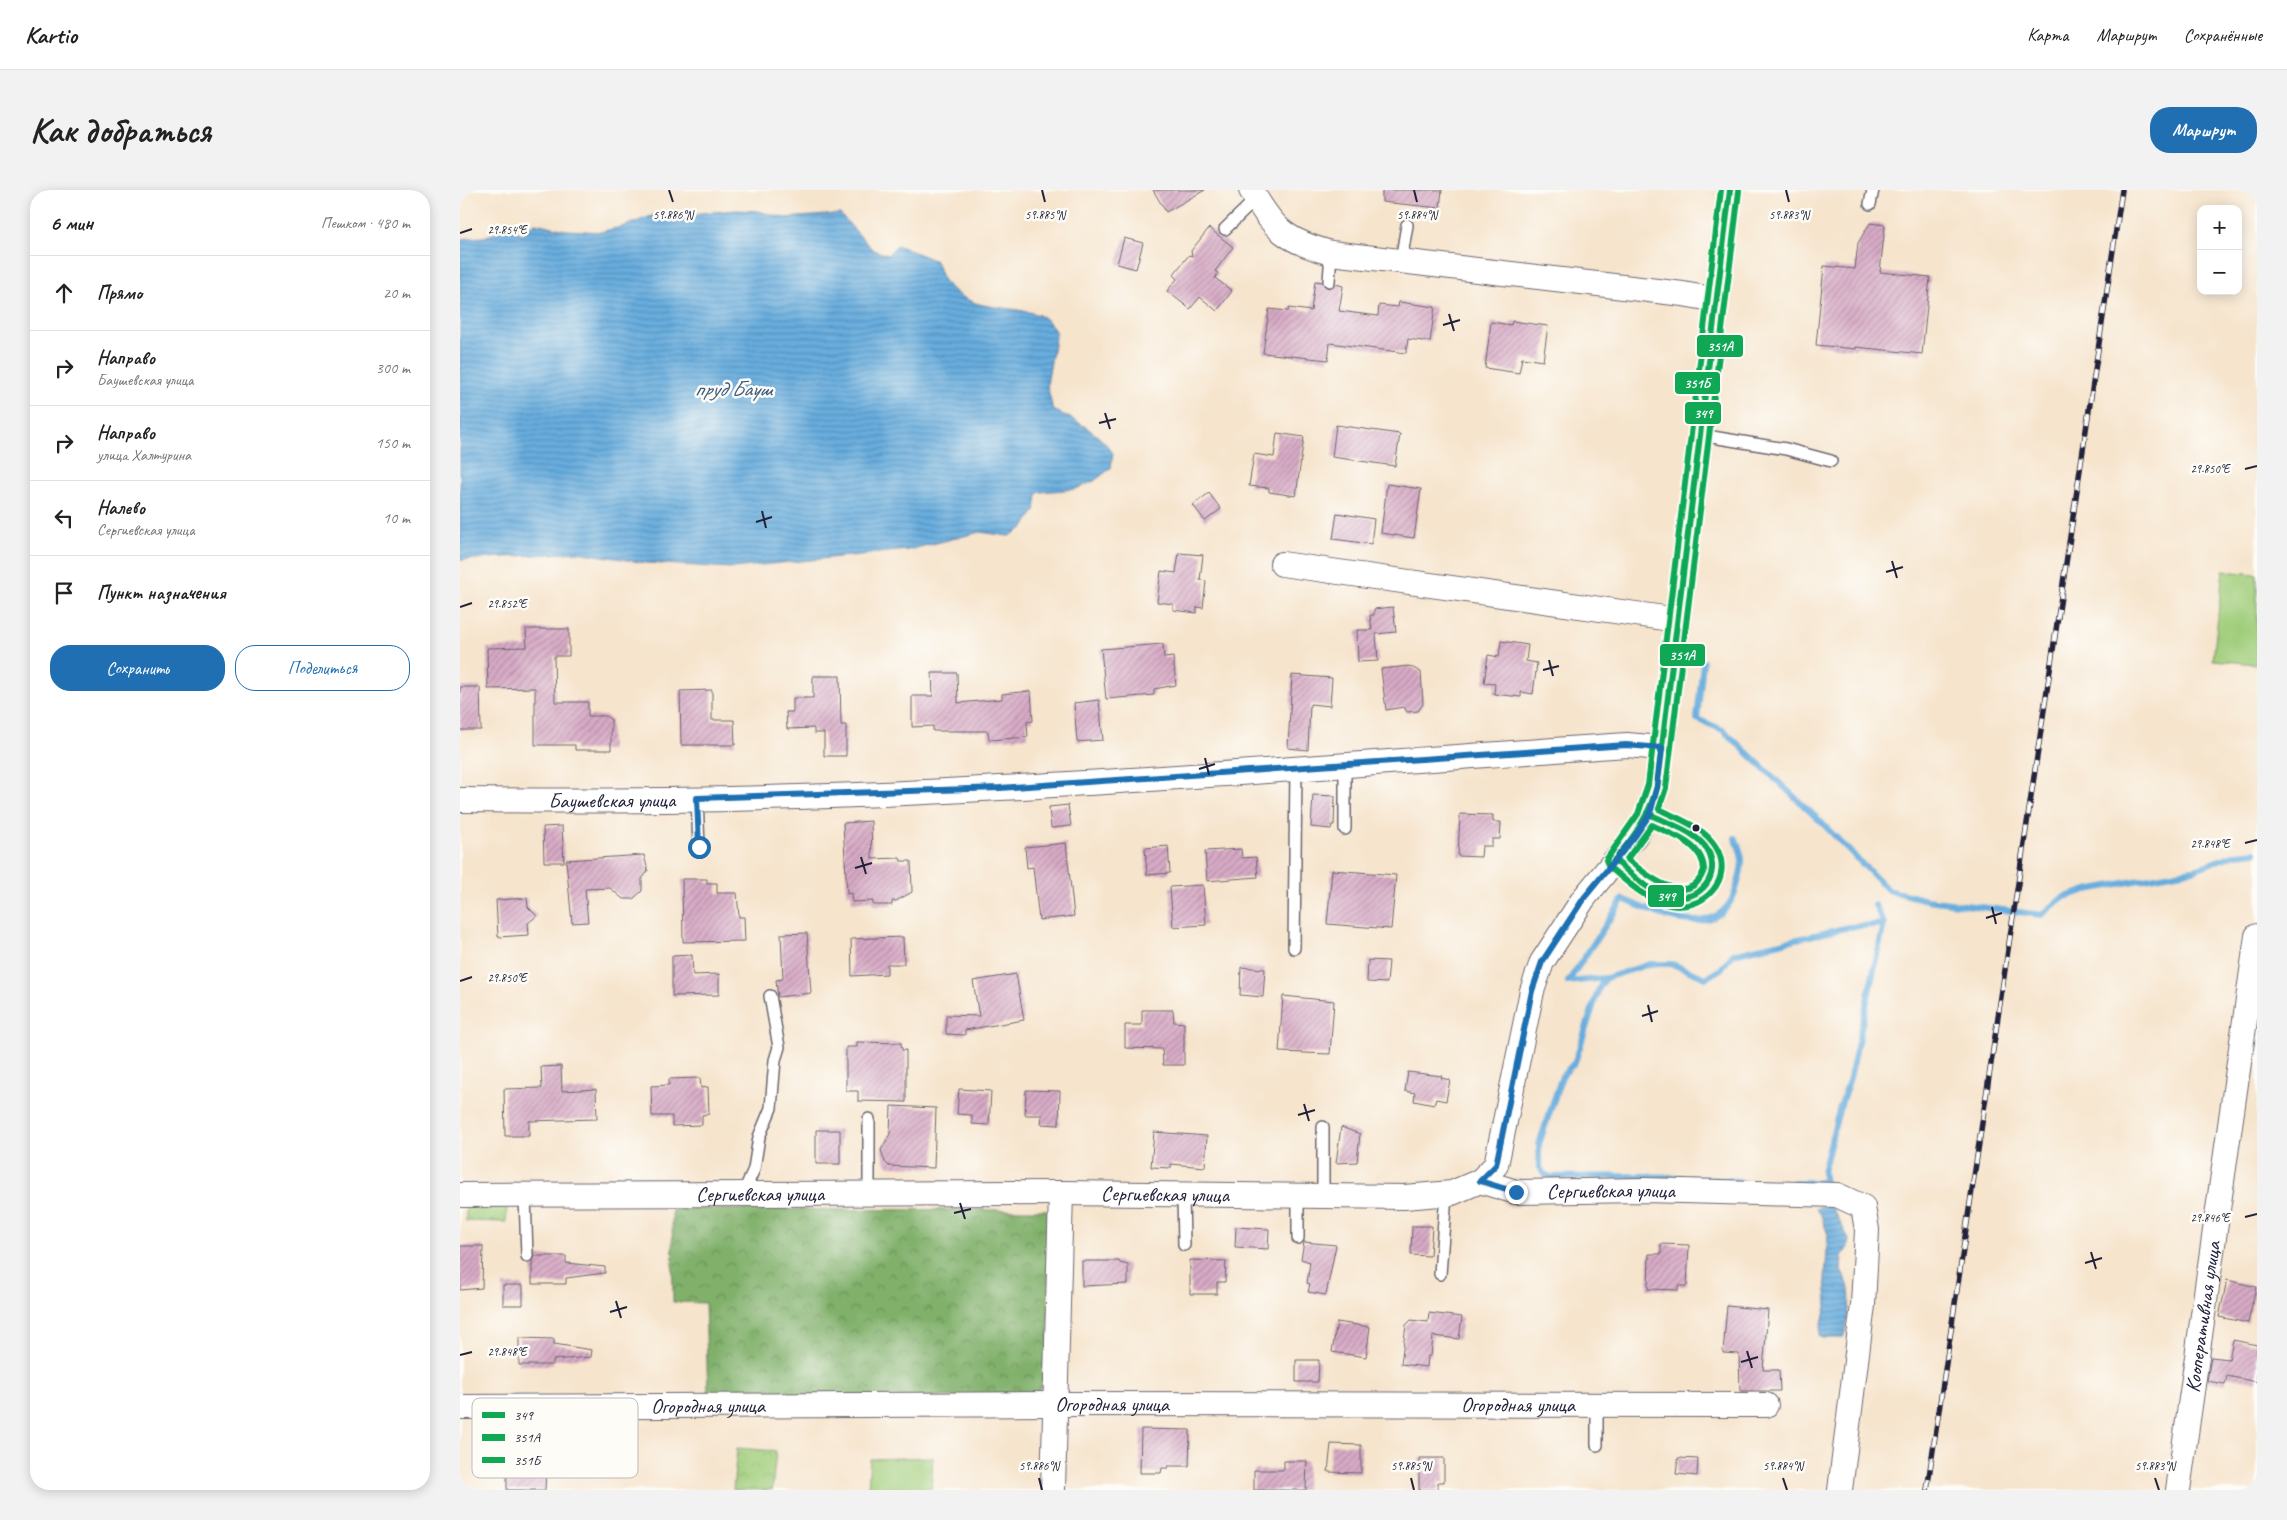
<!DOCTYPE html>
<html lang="ru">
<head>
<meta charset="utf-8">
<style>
  :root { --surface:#fff; --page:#f2f2f2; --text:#222; --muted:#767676; --line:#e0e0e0; --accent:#1f6fb2 }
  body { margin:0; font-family:Caveat,sans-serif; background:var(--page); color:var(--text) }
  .controls { position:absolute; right:15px; top:15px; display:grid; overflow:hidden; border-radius:10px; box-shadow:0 2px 12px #0003 }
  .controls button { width:45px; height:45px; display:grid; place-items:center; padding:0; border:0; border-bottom:1px solid var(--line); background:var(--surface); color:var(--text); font:25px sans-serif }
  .stop { position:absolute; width:15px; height:15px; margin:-11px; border:4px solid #1f6fb2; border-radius:50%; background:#fff }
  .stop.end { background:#1f6fb2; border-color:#fff; box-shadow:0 1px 5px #0008 }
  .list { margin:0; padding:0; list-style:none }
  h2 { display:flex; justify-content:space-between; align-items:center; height:65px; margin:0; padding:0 20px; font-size:21px }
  h2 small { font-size:16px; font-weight:400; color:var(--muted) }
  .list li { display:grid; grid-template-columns:32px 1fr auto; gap:15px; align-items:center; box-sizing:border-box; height:75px; padding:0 20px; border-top:1px solid var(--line) }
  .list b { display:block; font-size:19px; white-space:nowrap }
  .list p { margin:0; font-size:16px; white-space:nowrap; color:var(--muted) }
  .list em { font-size:16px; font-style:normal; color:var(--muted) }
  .actions { display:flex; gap:10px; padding:15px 20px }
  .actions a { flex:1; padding:11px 0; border:1px solid var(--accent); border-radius:20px; text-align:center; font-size:18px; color:var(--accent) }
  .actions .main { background:var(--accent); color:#fff }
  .icon { flex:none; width:28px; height:28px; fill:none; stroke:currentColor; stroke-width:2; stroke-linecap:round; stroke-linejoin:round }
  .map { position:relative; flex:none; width:1797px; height:1300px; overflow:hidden; border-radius:20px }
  header { display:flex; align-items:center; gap:30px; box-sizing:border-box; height:70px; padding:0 25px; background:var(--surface); border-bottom:1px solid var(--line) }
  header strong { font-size:24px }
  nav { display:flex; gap:28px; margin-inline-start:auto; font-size:18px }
  .intro { display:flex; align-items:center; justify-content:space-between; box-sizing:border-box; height:120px; padding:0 30px }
  h1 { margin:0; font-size:35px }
  .button { padding:12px 22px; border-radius:20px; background:var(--accent); color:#fff; font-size:18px; font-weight:700 }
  main { display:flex; gap:30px; padding:0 30px }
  aside { flex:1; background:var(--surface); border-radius:20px; box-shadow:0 2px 12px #0003 }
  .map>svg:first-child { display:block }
  .grass { fill:url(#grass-tufts); stroke:#61785a }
  .forest { fill:url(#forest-crowns); stroke:#516952 }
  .park { fill:url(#park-crowns); stroke:#61785a }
  .pitch { fill:#a0cd7a; stroke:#61785a }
  .water { fill:url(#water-rules); stroke:#45688c }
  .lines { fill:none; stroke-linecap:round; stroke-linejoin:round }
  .stream { stroke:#68adde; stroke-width:6 }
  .building { fill:url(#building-hatch) }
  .lane-casing { stroke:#6c666e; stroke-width:14 }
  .street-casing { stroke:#6c666e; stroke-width:26 }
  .lane { stroke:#fff; stroke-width:11 }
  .street { stroke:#fff; stroke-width:24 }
  .rail-casing { stroke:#22223b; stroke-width:5.5 }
  .rail { stroke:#fdfcf7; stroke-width:4; stroke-dasharray:11; stroke-linecap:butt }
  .bus-1-casing { stroke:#fdfcf7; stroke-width:10 }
  .bus-2-casing { stroke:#fdfcf7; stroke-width:10 }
  .bus-3-casing { stroke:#fdfcf7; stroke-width:10 }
  .bus-1 { stroke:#10a855; stroke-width:6 }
  .bus-2 { stroke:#10a855; stroke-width:6 }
  .bus-3 { stroke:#10a855; stroke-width:6 }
  .route { stroke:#1f6fb2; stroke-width:6 }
  .ticks { fill:none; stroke:#22223b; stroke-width:2 }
  .bus-dot { fill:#22223b; stroke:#fdfcf7; stroke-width:2 }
  .labels { text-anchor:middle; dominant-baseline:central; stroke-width:5; stroke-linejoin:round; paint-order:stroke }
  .street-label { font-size:21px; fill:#22223b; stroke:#fdfcf7 }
  .water-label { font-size:22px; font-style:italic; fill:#3e5a7c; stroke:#fdfcf7 }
  .key { fill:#fdfcf7; stroke:#bbbbbf; stroke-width:1 }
  .key-label { font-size:14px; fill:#22223b }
  .ticks-label { font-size:12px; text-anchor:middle; fill:#22223b; stroke:#fdfcf7; stroke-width:5; stroke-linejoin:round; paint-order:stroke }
  .line-badge { stroke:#fdfcf7; stroke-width:2 }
  .badge-label { font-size:14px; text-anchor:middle; font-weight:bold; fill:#fff }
</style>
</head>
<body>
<header>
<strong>Kartio</strong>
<nav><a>Карта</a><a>Маршрут</a><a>Сохранённые</a></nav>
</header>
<div class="intro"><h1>Как добраться</h1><a class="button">Маршрут</a></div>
<main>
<aside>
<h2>6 мин<small>Пешком · 480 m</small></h2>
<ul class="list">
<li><svg class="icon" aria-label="ahead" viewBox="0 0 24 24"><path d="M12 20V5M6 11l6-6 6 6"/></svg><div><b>Прямо</b></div><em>20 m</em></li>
<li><svg class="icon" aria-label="right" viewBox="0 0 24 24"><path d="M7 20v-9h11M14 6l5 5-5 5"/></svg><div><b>Направо</b><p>Баушевская улица</p></div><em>300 m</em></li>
<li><svg class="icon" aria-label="right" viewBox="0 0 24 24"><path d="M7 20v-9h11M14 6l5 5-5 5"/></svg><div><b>Направо</b><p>улица Халтурина</p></div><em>150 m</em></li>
<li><svg class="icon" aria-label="left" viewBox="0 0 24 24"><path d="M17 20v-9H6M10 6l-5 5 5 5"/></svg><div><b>Налево</b><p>Сергиевская улица</p></div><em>10 m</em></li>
<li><svg class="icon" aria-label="arrive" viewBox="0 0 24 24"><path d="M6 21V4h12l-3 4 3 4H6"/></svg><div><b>Пункт назначения</b></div></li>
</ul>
<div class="actions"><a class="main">Сохранить</a><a>Поделиться</a></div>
</aside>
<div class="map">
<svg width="1797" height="1300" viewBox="0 0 1797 1300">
  <defs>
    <pattern id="grass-tufts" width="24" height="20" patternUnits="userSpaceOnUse" patternTransform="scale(1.25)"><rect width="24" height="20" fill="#a0cd7a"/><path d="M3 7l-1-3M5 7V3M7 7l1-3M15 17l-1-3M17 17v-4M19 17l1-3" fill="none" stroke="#8ab06a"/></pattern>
    <pattern id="forest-crowns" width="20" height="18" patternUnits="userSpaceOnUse" patternTransform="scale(1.25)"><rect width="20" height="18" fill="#80b06a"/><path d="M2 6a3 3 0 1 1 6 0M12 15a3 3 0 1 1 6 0" fill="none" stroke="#688f58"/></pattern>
    <pattern id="park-crowns" width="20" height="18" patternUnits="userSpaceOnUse" patternTransform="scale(1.25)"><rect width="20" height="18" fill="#a0cd7a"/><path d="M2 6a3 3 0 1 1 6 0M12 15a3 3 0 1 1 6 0" fill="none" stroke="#8ab06a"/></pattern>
    <pattern id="water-rules" width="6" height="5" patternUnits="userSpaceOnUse" patternTransform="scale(1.25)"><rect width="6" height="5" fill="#68adde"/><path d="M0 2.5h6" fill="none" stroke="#558cb5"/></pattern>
    <pattern id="building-hatch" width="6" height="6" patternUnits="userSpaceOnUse" patternTransform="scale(1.25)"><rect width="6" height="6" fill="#d8abc6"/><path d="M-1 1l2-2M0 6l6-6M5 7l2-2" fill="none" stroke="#af8ba2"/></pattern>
  </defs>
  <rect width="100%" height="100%" fill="#fdfcf7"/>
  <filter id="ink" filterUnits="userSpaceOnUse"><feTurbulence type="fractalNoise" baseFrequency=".02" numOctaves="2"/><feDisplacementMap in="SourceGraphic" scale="10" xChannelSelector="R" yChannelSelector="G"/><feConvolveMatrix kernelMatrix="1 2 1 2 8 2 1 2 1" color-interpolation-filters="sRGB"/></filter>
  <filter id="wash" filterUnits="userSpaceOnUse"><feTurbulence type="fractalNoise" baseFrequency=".0096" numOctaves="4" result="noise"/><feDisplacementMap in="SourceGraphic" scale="20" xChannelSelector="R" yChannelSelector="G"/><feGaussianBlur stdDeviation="1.12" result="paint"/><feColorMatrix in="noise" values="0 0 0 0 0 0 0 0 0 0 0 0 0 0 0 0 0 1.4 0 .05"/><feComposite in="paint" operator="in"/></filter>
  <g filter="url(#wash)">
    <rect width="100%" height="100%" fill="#f6e4cc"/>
    <path class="grass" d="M6,1013L47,1014L46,1032L6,1031Z"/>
    <path class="forest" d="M212,1019L589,1020L588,1174C584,1190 585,1199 568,1207L248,1206L245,1113L213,1112Z"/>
    <path class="park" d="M277,1258L316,1261L312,1300H273Z"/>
    <path class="pitch" d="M1763,381L1797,384V474L1753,470Z
      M473,1267L471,1300H408L410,1269Z"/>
    <path class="water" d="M276,20L298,21L324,28L380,24L413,60L428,65L437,55L476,71C479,78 481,88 486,93C511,123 544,114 576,124C585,126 591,135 596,142L587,195L593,220C616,230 637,241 653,263L651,278L634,291L616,299L580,302L577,305L575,321L563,338L549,346L520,342L448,360L272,378L186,373L118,362L0,370V49L24,47L49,38L62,44L75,33L106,40L140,42L165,36L202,22L229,24Z
      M1363,1015L1371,1016L1389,1049L1388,1057L1382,1066L1381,1081C1396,1101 1388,1123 1384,1146L1381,1148H1362L1359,1145L1367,1113L1365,1090L1368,1045L1361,1025L1356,1019Z"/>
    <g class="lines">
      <path class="stream" d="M1243,472L1237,529L1263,540L1360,631L1428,700L1467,710L1582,725L1602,708L1627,700L1733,680L1776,664L1795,662
        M1146,788L1108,792L1163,709C1201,726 1261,754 1277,696C1283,674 1285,669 1275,648
        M1279,991L1189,986L1090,987L1083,983L1079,975V954L1102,886L1115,872L1139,798L1146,788L1190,774H1212L1246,788L1261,779L1273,764L1389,737L1424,734L1415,715
        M1334,992H1365L1363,982L1379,920L1390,888L1424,734
        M1770,1015L1773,1002"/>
    </g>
    <g id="blocks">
      <path class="building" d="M693,0H745L706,22Z
        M922,0H982L980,18L922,12Z
        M1410,33L1425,35L1420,82L1470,87L1462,164L1396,157V159L1356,155L1364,76L1395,79L1398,53Z
        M749,38L773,57L755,81L758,83L755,88L772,101L757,121L740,107L730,119L707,101L717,89L713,85L729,65L732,66L731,61Z
        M664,48L683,53L676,79L657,74Z
        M855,91L862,92L868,98L876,94L883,96L879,121L918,126L919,115L938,117L939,112L975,117L970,152L948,149L946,163L870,153L868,170L803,163L809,119L828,121L829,118L851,121Z
        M1052,131L1088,136L1083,171L1062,168L1059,183L1025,178L1031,132L1051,135Z
        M876,235L940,244L935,276L872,267Z
        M817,243L844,247L836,306L809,302V298L789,296L794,264L814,267Z
        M927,294L961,299L954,348L921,343Z
        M749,303L761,319L745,331L733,315Z
        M877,323L914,329L911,354L873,349Z
        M719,363L743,365L740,390L746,391L743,418L737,417V423L713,420V414L697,412L701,381L716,383Z
        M933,417L936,442L916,444L918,471L898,472L897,440H912L910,425H914V419Z
        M66,439H109V466H94L95,512H128V526H146L151,530V560H115V555H75V498L28,499L27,458L67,457Z
        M1041,451L1068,455L1066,471L1077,473L1073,504L1061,502V507L1034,504L1035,494L1024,493L1028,465L1039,467Z
        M703,454L704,468L713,467L716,495L694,499V505L646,509L641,459Z
        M949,476L961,482L963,514L958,521L947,522L944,517L926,520L921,479Z
        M472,483H497L498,513L542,509V504L571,501L573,531L567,532L568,547L529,550L528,541H473V536L452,537V506H473Z
        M832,485L872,488L870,516L850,514L848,560L828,558Z
        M353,486H380L381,535H386V566H364V543H354V538L327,539L326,522H333V508H353Z
        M0,497H20L21,540H0Z
        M252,500V530H274L275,555H221L220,501Z
        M639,510L643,550L617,552L614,513Z
        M853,605L875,606L874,635H872L871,639L851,637Z
        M608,615L611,636L591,638L589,617Z
        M1000,624L1033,625V632H1041L1040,649H1032V656H1022L1021,667L998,666Z
        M411,631L412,669L440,668L441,671H451L452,702L436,711H432V715H413V711L392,712L391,703L387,704L383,633Z
        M102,636L104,672H84L83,637Z
        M606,653L614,726L579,730L573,677L567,678L565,657Z
        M708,656L710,683L687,685L685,658Z
        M781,659L782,668L796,667L798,687L747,691L745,661Z
        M184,665L188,681L182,689V701L173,709H163L150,698L125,699L128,732L112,733L106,670Z
        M872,680L936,685L931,739L867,734Z
        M222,689H247V693H257V703H277L279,727H284L285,751L223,752Z
        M743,695L746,735L713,737L710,697Z
        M67,708L68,717L77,726L68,733L69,745L38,747L36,710Z
        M347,743L351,803L318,807L316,790L323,789L321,744Z
        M443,747L444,774H427V784L392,786L391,749Z
        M232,765L233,785L259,784V805L212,806V766Z
        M908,770L929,771L927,793L907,792Z
        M781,777L805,779L803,807L780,805Z
        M556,784L564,830L505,840V845L486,844V825L519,826L513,791Z
        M823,806L874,811L870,864L819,862Z
        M682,820H713L714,832L724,833V875H703L702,859L665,858V835H682Z
        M397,852L441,853L442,860H446V912L398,911V901H386V857H397Z
        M101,876L102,901L136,899L137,929L69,931V946H45L44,899L82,898L81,877Z
        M948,882L982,886L981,888L990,890L986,911L976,909L974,915L954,911L955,903L945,901Z
        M240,888L241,898L248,897L249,924L242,925V935L212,936V926H192L191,896L209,895V889Z
        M499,899L531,901L529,935L512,934V925L497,924Z
        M566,900L600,901L599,935L581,934L582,925H565Z
        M431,916L476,918L474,978L429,976L425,972L421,960L430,944Z
        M881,937L900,944L897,972L876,973Z
        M356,940H380V974H356Z
        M694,942L747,946L745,977L711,974V978L691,977Z
        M952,1036H972L970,1066L951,1065Z
        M776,1037L809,1039L808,1059L775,1057Z
        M844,1052L876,1055L866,1105L848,1102L850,1094L847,1093L850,1072L841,1069Z
        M1201,1054L1229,1055L1227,1096H1218V1100L1188,1099L1189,1064H1201Z
        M0,1056H23L22,1098L0,1100Z
        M74,1066H106V1073L145,1077V1083L106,1088V1094H72V1071Z
        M730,1070L766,1071L765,1092H757V1104H730Z
        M622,1071H659L660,1073L668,1075V1094L622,1096Z
        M1767,1090L1796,1097L1788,1133L1759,1127Z
        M43,1095H63V1115H43Z
        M1267,1116L1308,1120L1303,1180H1319L1320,1201H1280L1279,1164L1263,1163Z
        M969,1123L1002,1127L999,1149L973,1146L971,1166H968L967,1177L941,1174L946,1135L951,1130L968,1132Z
        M877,1132L910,1137L906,1167L872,1162Z
        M59,1148L94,1149V1154L132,1160L131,1167L93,1170V1175H59Z
        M1773,1150L1797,1155V1192L1767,1186L1765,1194L1747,1191L1751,1167L1769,1169Z
        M836,1170H859L858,1192H836Z
        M681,1239L730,1240L729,1276H708V1278H702L701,1283H680Z
        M871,1254L901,1255V1283L868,1282Z
        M47,1266H64L63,1274L86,1276L85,1300H47Z
        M959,1268H984V1292H978V1300H959Z
        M1218,1268L1238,1269L1237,1286L1216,1284Z
        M824,1271H847L846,1300H794V1280H824Z"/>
    </g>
  </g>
  <g filter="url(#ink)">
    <use href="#blocks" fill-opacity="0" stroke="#6c666e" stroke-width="1"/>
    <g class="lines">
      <g class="lane-casing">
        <path id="lane" d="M1410,14L1413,0
          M765,39L796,9
          M941,71L947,35
          M869,91L871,63
          M1240,245L1326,259L1371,271
          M237,608L239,657
          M885,639V575
          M1155,670C1171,683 1191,703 1212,707C1247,713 1268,676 1240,651C1228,641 1204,632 1189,624
          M834,758L836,578
          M283,1004L294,979L299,947L311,918L315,870L319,857L310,806
          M409,1004V929
          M723,1005L724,1055
          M65,1006L67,1066
          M863,1007V937
          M838,1048V1006
          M980,1084L986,1004
          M1137,1255V1215"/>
      </g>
      <g class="street-casing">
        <g id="street">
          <path d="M791,0C814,40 826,51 871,63L1223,104L1257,110"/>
          <path d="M822,374L1218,430"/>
          <path id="s1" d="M0,610C180,612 360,609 540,598C749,587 958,569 1167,555L1202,558"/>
          <path d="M1020,991L1036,975L1072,801L1082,772L1124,708L1175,646L1189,624L1197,597L1202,558L1270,0"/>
          <path id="s2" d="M0,1005L601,1003L944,1007L992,1003L1020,991L1056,1002L1184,1000L1377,1005L1403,1017L1407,1040L1403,1115L1380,1300"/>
          <path id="s3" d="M0,1217L595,1214L1306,1215"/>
          <path d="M593,1300L601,1003"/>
          <path id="s4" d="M1718,1300L1797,746"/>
        </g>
      </g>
      <use href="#lane" class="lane"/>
      <use href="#street" class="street"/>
      <g class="rail-casing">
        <path id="rail" d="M1467,1300L1662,0"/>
      </g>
      <use href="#rail" class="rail"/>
      <g class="bus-1-casing">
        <path id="bus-1" d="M1189,624C1205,632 1226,638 1240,651C1266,675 1247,712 1212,707C1190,704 1171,684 1155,670C1174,647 1189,626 1197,597L1270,0"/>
      </g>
      <g class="bus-2-casing">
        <path id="bus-2" d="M1199,619L1206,598L1279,1
          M1192,635C1212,645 1243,653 1244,680C1230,721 1186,685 1167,669Z"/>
      </g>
      <g class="bus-3-casing">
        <path id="bus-3" d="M1199,619C1219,629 1244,637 1256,657C1275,689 1243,722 1210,715C1186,711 1167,691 1149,677L1146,670L1178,624L1188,595L1261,0"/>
      </g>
      <use href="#bus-1" class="bus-1"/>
      <use href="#bus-2" class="bus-2"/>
      <use href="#bus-3" class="bus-3"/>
    </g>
  </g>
  <g class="lines" filter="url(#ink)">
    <path class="route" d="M239,657L237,608L540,598L1166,555L1202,558L1197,597L1190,624L1175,646L1124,708L1082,772L1072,801L1036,975L1020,991L1056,1002"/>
  </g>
  <path class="ticks" d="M209,0L213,12M582,0L585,12M954,0L957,12M1326,0L1329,12M0,43L12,39M989,124L994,141M983,135L1000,130M645,223L650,239M639,233L656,229M1785,279L1797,276M302,321L306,338M296,332L312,327M1432,371L1437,388M1426,382L1443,377M0,417L12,413M1089,470L1093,486M1083,480L1099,476M745,568L749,585M739,579L755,574M1785,653L1797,650M401,667L406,684M395,678L412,673M1532,717L1536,734M1526,728L1542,723M0,791L12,787M1188,815L1192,832M1182,826L1198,821M844,914L849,931M838,925L855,920M500,1013L505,1029M494,1023L511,1019M1785,1027L1797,1024M1631,1062L1636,1079M1625,1073L1642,1068M156,1111L161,1128M150,1122L167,1117M1287,1161L1292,1178M0,1165L12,1162M1281,1172L1298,1167M579,1288L582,1300M951,1288L954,1300M1323,1288L1327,1300M1695,1288L1699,1300"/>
  <circle class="bus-dot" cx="1236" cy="638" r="4.5"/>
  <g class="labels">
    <g class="street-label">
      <text stroke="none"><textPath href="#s1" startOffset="152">Баушевская улица</textPath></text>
      <text stroke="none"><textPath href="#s2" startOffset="1155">Сергиевская улица</textPath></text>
      <text stroke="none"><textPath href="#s2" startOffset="300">Сергиевская улица</textPath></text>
      <text stroke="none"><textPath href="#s2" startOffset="705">Сергиевская улица</textPath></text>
      <text stroke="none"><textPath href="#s4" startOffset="175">Кооперативная улица</textPath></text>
      <text stroke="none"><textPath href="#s3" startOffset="652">Огородная улица</textPath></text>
      <text stroke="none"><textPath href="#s3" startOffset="1058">Огородная улица</textPath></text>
      <text stroke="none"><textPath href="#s3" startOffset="248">Огородная улица</textPath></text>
    </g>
    <g class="water-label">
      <text x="273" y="199">пруд Бауш</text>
    </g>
  </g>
  <rect x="12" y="1208" width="166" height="80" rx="8" class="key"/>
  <rect x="22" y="1222" width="23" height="6" fill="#10a855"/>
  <rect x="22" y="1244" width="23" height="7" fill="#10a855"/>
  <rect x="22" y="1267" width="23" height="6" fill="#10a855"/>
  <g class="key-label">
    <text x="54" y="1230">349</text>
    <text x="54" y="1252">351А</text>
    <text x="54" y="1275">351Б</text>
  </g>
  <g class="ticks-label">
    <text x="213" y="29">59.886°N</text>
    <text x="585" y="29">59.885°N</text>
    <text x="957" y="29">59.884°N</text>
    <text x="1329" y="29">59.883°N</text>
    <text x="47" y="44">29.854°E</text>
    <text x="1750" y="283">29.850°E</text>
    <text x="47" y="418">29.852°E</text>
    <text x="1750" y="658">29.848°E</text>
    <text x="47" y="792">29.850°E</text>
    <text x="1750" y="1032">29.846°E</text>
    <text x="47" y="1166">29.848°E</text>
    <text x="579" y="1280">59.886°N</text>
    <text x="951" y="1280">59.885°N</text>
    <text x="1323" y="1280">59.884°N</text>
    <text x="1695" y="1280">59.883°N</text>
  </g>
  <g class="line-badge">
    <rect x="1236" y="144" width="48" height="24" rx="5" fill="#10a855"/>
    <rect x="1214" y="181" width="47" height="24" rx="5" fill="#10a855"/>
    <rect x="1224" y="211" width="38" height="24" rx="5" fill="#10a855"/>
    <rect x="1199" y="453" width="47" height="24" rx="5" fill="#10a855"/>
    <rect x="1187" y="694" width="38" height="24" rx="5" fill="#10a855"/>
  </g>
  <g class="badge-label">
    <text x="1260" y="161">351А</text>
    <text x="1237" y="198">351Б</text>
    <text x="1243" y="228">349</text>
    <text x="1222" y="470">351А</text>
    <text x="1206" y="711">349</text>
  </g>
</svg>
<div class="controls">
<button>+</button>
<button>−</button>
</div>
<div class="stop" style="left:239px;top:657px"></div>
<div class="stop end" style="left:1056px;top:1002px"></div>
</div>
</main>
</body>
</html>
